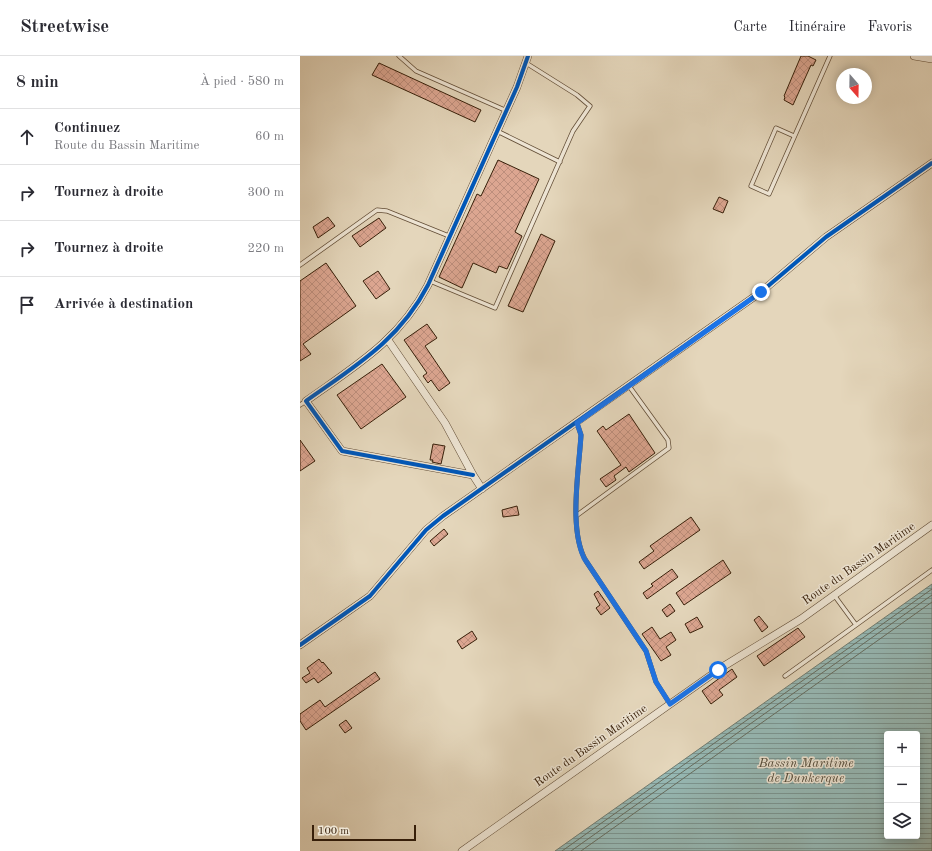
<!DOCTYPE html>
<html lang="fr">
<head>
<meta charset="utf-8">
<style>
  :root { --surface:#fff; --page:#f2f2f3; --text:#2b2b33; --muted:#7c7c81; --line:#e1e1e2 }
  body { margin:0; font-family:"Old Standard TT",serif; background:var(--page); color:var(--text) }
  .controls { position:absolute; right:12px; bottom:12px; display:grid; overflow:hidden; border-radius:4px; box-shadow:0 2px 10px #0003 }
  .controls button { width:36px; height:36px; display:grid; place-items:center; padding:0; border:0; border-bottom:1px solid var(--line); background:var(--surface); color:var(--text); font:20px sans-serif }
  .compass { position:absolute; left:536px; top:12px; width:36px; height:36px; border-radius:50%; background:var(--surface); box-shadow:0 2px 10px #0003; rotate:160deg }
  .scale { position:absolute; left:12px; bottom:10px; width:104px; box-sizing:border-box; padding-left:4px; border:2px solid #371f09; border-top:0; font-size:11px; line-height:14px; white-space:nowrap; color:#371f09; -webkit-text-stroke:3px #ede4d3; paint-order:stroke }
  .stop { position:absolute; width:12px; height:12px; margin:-9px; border:3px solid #1a73e8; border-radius:50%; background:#fff }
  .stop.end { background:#1a73e8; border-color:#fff; box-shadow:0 1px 4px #0008 }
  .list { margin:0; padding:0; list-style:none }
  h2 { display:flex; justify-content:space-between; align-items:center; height:52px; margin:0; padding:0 16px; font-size:17px }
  h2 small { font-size:13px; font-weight:400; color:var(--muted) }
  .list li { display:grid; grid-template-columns:26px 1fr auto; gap:12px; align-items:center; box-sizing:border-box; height:56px; padding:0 16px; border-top:1px solid var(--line) }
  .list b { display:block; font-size:15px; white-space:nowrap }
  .list p { margin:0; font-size:13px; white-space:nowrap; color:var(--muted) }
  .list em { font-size:13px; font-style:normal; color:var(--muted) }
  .icon { flex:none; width:22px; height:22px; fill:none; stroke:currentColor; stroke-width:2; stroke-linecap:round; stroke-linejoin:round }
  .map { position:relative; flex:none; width:632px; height:795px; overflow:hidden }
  header { display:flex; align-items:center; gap:24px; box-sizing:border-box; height:56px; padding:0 20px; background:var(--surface); border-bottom:1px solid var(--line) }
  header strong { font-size:19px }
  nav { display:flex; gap:22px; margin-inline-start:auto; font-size:14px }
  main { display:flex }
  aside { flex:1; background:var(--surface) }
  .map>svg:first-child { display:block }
  .water { fill:url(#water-rules); stroke:#707b70; fill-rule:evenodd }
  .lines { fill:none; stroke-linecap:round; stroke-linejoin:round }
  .shore { stroke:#666c5e; stroke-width:1 }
  .building { fill:url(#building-cross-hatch); stroke:#371f09 }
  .lane-casing { stroke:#624d36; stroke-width:5 }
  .street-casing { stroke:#624d36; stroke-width:8 }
  .lane { stroke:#ede4d3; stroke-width:3.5 }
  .street { stroke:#ede4d3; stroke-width:7 }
  .cycleway-casing { stroke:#ede4d3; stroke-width:6 }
  .cycleway { stroke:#0057b8; stroke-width:4 }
  .route { stroke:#1a73e8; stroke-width:5 }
  .labels { text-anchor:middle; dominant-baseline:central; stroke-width:3; stroke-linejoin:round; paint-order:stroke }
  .street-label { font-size:12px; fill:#371f09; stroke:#ede4d3 }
  .water-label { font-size:13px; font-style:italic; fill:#544d3c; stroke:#ede4d3 }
</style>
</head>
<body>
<header>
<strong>Streetwise</strong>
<nav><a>Carte</a><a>Itinéraire</a><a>Favoris</a></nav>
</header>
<main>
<aside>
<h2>8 min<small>À pied · 580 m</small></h2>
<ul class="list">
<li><svg class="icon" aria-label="ahead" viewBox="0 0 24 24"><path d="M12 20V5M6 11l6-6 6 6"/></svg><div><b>Continuez</b><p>Route du Bassin Maritime</p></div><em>60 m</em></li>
<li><svg class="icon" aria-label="right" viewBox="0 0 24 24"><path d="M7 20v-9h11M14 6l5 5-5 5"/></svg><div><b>Tournez à droite</b></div><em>300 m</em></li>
<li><svg class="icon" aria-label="right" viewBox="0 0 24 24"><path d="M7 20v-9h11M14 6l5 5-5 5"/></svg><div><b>Tournez à droite</b></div><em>220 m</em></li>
<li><svg class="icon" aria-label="arrive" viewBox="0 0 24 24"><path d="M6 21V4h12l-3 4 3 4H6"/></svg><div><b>Arrivée à destination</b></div></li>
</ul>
</aside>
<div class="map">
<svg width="632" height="795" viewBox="0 0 632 795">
  <defs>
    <pattern id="water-rules" width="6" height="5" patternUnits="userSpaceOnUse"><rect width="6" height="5" fill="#96b8b4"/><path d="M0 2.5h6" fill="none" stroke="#7b9591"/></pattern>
    <pattern id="building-cross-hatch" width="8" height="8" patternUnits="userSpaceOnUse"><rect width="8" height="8" fill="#dca691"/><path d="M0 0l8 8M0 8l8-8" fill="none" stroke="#bd8e7c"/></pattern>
  </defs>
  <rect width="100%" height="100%" fill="#e4d6bb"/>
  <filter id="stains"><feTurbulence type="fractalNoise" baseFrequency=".005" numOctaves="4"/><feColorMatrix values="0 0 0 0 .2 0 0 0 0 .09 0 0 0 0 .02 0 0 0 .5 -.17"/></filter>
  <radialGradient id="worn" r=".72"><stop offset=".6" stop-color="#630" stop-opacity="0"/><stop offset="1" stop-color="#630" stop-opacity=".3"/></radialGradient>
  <path class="water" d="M632,528V795H255ZM587,678H617V780H587Z"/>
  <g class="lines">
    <path class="shore" d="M262,795L632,533
      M271,795L632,539
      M281,795L632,546"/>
  </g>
  <path class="building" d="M501,0H508L516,4L513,10L511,9L493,49L484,44L485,41L484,40Z
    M79,7L181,54L175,66L72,19Z
    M198,104L239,123L215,176L222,180L207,213L199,210L196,217L173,207L162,232L139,221L177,138L181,140Z
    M419,141L428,145L423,157L413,153Z
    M28,161L35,170L18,182L13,171Z
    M79,162L86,172L60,191L52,180Z
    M241,178L255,185L223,256L208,250Z
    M26,207L56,250L3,288L11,298L0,305V225Z
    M78,215L90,233L76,243L63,225Z
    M127,268L137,282L125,290L150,327L139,335L131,324L128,327L123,320L127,317L104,284Z
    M82,308L106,341L61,373L37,339Z
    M329,358L355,397L329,416L326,411L314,420L316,424L306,431L300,423L321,409L297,375L303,370L306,374Z
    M0,384L15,405L0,415Z
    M133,388L145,390L141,408L132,406L133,404H130Z
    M217,450L219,459L203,461L202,454Z
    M391,461L400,474L344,513L339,506L354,495L350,490Z
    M144,473L148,478L134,490L130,485Z
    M423,504L431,517L384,549L376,537Z
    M372,513L378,521L347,543L343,537L353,530L351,528Z
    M298,535L310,552L301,559L296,552L300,549L294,538Z
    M370,548L375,555L367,561L362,554Z
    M459,560L468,571L462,576L454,564Z
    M397,561L403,571L390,577L385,568Z
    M352,571L360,583L371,576L376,584L366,591L371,599L361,605L342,578Z
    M498,572L505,581L464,610L457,600Z
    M172,575L177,583L162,593L157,585Z
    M19,603L22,607L23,606L32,617L18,627L14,622L6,627L2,622L10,617L7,612Z
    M432,613L437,621L419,634L423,639L411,648L402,635Z
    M75,616L80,623L6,674L0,665V658L20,644L25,651Z
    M46,664L52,672L45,677L39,669Z"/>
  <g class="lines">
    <g class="lane-casing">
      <path id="lane" d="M99,0L116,15L207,55
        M197,75L260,106
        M494,80L476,72L451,130L469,138L530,0
        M0,209L77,154L87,155L149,180
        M130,225L195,252L273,75L290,50L277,39L226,7
        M0,349L6,345
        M277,367L281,379C279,414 268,475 286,505L346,595L356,626L370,648
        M276,460L369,392L368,384L329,330
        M556,569L632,514
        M485,620L556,569L534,539"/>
    </g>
    <g class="street-casing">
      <path id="street" d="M614,0L632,3
        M88,284L145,367L173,419L182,433
        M173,419L42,395L6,345C55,310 99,285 128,229L217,31L228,0
        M0,589L70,540L126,474L143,460L461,236L526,181L632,107
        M162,795L424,610L501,563L632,469"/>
    </g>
    <use href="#lane" class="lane"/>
    <use href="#street" class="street"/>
    <g class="cycleway-casing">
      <path id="cycleway" d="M173,419L42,395L6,345C55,310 99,285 128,229L217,31L228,0
        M0,589L70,540L126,474L143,460L461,236L526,181L632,107"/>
    </g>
    <use href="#cycleway" class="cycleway"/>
  </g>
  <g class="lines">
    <path class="route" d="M418,614L370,648L356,626L346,595L284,502C269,470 279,414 281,379L277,367L461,236"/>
  </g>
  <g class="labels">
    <g class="street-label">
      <text transform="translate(559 508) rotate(-35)">Route du Bassin Maritime</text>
      <text transform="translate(291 690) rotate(-35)">Route du Bassin Maritime</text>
    </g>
    <g class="water-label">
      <text x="506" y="707">Bassin Maritime<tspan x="506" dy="15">de Dunkerque</tspan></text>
    </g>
  </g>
  <rect width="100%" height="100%" filter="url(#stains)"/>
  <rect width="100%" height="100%" fill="url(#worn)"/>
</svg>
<div class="controls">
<button>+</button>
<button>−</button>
<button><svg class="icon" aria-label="layers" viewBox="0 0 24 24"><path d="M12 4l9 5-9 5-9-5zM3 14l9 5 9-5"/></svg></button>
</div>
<svg class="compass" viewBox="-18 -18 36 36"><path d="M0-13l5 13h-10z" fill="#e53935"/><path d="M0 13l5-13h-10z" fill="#7c7c81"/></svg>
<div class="scale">100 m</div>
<div class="stop" style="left:418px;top:614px"></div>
<div class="stop end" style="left:461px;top:236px"></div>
</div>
</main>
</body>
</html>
